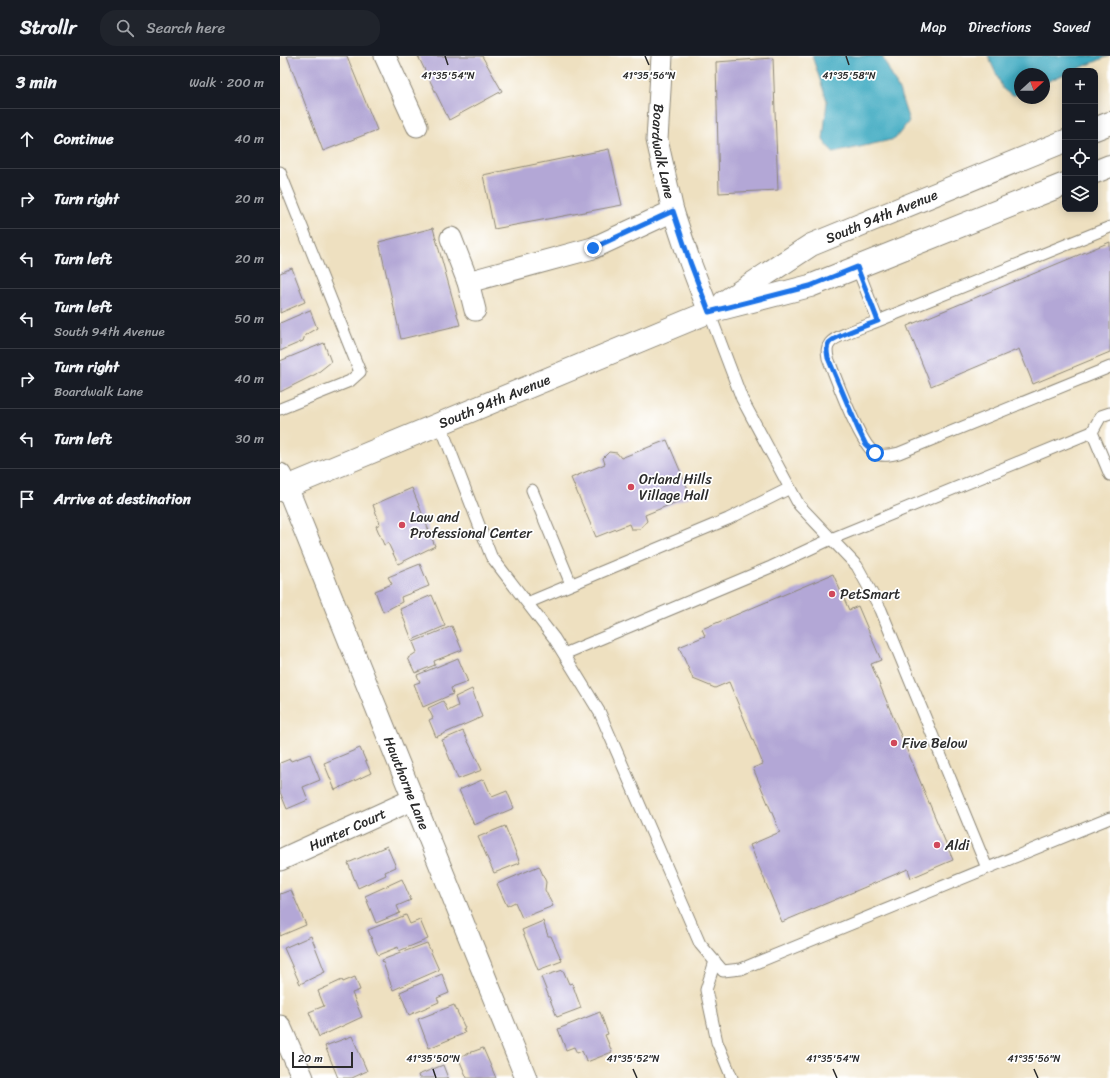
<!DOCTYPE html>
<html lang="en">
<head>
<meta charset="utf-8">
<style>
  :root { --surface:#171b24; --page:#20242c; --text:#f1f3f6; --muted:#9ea1a6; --line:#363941 }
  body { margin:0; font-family:Sriracha,sans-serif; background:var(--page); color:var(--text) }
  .controls { position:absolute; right:12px; top:12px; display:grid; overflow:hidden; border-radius:8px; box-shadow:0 2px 10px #0003 }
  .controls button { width:36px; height:36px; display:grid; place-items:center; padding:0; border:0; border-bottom:1px solid var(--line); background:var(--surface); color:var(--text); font:20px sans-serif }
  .compass { position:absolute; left:734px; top:12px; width:36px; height:36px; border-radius:50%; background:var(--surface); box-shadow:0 2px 10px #0003; rotate:69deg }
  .scale { position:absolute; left:12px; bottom:10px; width:61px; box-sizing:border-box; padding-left:4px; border:2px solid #2b2b2b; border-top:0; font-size:11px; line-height:14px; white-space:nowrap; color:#2b2b2b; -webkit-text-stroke:3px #fff; paint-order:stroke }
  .stop { position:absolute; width:12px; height:12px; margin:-9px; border:3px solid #1a73e8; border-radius:50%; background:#fff }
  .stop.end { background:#1a73e8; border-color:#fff; box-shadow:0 1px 4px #0008 }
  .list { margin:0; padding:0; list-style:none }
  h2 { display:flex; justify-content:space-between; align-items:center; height:52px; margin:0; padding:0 16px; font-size:17px }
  h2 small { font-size:13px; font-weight:400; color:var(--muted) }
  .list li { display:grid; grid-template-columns:26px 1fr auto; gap:12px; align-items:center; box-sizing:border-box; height:60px; padding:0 16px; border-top:1px solid var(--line) }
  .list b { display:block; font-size:15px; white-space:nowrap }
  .list p { margin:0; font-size:13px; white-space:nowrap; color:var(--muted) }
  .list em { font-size:13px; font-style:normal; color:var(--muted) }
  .icon { flex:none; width:22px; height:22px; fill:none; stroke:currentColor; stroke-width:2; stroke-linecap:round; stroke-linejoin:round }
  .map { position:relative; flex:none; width:830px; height:1022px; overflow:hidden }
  header { display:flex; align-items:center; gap:24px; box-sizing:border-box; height:56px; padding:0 20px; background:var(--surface); border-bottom:1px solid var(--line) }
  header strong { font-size:19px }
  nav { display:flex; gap:22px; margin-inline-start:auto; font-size:14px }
  .search { width:280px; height:36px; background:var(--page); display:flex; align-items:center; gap:10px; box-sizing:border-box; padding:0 14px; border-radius:16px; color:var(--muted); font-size:15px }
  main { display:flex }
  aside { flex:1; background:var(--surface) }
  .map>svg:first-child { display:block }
  .water { fill:#43acc2; stroke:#376c76 }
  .building { fill:#b3a7d6 }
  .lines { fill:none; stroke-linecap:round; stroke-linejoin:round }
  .service-casing { stroke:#8c8676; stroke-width:13 }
  .minor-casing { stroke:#8c8676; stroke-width:23 }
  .tertiary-casing { stroke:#8c8676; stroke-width:24 }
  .service { stroke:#fff; stroke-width:11 }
  .minor { stroke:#fff; stroke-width:21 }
  .tertiary { stroke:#fff; stroke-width:22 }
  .route { stroke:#1a73e8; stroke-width:5 }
  .ticks { fill:none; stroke:#2b2b2b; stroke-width:1.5 }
  .poi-dot { fill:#d1495b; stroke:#fff; stroke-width:1.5 }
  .labels { text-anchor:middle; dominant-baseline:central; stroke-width:3.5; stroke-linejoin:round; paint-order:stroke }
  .street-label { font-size:14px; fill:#2b2b2b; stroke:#fff }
  .poi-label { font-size:14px; fill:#2b2b2b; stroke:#fff; text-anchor:start }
  .ticks-label { font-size:10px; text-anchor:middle; fill:#2b2b2b; stroke:#fff; stroke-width:3.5; stroke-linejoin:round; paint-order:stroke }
</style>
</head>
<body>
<header>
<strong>Strollr</strong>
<div class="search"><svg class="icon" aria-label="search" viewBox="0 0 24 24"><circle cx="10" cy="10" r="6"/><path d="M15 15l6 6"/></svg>Search here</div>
<nav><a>Map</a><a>Directions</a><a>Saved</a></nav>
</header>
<main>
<aside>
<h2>3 min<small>Walk · 200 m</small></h2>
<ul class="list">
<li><svg class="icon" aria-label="ahead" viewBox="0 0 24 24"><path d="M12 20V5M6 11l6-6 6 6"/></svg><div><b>Continue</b></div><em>40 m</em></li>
<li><svg class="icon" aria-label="right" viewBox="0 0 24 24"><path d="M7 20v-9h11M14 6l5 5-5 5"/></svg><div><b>Turn right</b></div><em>20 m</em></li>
<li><svg class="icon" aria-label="left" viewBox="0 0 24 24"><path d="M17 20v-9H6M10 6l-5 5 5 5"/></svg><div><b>Turn left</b></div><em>20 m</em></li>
<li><svg class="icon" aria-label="left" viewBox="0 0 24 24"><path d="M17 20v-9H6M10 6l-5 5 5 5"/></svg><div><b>Turn left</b><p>South 94th Avenue</p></div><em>50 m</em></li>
<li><svg class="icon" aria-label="right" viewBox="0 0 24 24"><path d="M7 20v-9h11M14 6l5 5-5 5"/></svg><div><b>Turn right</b><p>Boardwalk Lane</p></div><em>40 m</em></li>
<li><svg class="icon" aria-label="left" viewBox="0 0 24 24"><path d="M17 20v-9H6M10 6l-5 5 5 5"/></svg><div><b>Turn left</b></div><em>30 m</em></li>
<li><svg class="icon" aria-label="arrive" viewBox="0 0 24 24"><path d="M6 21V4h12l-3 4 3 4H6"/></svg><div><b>Arrive at destination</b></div></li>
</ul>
</aside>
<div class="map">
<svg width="830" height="1022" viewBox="0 0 830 1022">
  <rect width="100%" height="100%" fill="#fff"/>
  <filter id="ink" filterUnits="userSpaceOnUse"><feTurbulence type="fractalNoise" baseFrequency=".025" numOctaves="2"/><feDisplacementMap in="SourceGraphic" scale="8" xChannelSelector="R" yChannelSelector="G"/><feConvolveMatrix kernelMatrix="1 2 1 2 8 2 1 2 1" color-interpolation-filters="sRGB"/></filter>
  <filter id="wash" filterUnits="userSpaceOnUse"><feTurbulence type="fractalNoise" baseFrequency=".012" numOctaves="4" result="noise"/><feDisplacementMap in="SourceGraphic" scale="16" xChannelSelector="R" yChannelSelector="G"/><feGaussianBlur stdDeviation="0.9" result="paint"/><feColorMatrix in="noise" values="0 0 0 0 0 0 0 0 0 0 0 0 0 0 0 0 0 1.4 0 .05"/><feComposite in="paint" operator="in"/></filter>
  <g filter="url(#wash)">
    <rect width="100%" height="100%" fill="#eee0c0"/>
    <path class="water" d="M532,0H602L619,34L629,65L615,83L553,97L543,84L547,45Z
      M708,0H829L793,15H785V18L764,27V18H740V37L732,40L723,33Z"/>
    <g id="blocks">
      <path class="building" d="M7,0H67L97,74L43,95Z
        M138,0H202L222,35L169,64Z
        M493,2L498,134L439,137L436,6Z
        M329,93L342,149L214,173L203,119Z
        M153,172L180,269L121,283L99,186Z
        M830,186V296L753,328L739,293L651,330L627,270Z
        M12,212L25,246L0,257V217Z
        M30,254L37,272L25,279L23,285L0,295V267Z
        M44,287L51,306L36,318L0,336V305Z
        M387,384L411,440L365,459L367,465L360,473H351L349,468L316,481L291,422L325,408L323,402L329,396L337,397L341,402Z
        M132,432L155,490L118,508L108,487L104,489L96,470L100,468L93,449Z
        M140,508L149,530L121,541L122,546L103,556L95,535L112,528L108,521Z
        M553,518L569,554L578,550L601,604L591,608L673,804L631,822L628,813L502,866L470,789L500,776L473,712L483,708L449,626L435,632L413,623L399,591L425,580L422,573Z
        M152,539L165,570L132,584L120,553Z
        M172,570L182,594L154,605L155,609L135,617L128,602L137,596L133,586Z
        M178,602L188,626L171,632L173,638L143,651L134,628L140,626L137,619Z
        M192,633L202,661L156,681L149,664L153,662L148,652L163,645L168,655L178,650L175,641Z
        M183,675L202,714L178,723L162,684Z
        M80,692L91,717L55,734L44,707Z
        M30,698L40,724L23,731L28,744L7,753L0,736V707L10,703L11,705Z
        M204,723L212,741L227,735L234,752L194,769L179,734Z
        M225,770L240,807L214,817L198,781Z
        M107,790L116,811L105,816L106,819L78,832L68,807Z
        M259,810L266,826L265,834L273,850L242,862L235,846L227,850L217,828Z
        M122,823L131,844L117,850L120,857L96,867L85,840Z
        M11,834L26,869L0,880V838Z
        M126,859L130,868L140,864L148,883L119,895L118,891L98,899L88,874Z
        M263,865L268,880H271L282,905L258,914L242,874Z
        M31,880L45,916L20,928L4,892Z
        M147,887L159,914L113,934L102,904Z
        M283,914L289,928L292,927L301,952L277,961L261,921Z
        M162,918L169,937L157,942L159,946L129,959L120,936Z
        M75,921L80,934L72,937L82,961L39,981L29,956L44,950L38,935L62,924L63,926Z
        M174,949L185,972L183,973L185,977L149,992L138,963Z
        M320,956L328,978L325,979L332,996L307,1006L302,995L297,997L294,991L286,994L278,973Z
        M72,980L87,1015L72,1022H58L45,990Z
        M203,992L216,1022H187L178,1001Z
        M163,1009L168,1022H139L138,1019Z"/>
    </g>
  </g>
  <g filter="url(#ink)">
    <use href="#blocks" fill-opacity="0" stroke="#8c8676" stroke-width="1"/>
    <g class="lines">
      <g class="service-casing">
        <path id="service" d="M0,116L80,316L70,325L0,353
          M577,211L598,265L830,171
          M429,256L462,343L519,449L577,510L601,554L707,812
          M598,265C588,269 555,280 550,287C546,292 547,296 548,302C555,320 580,389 595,397C602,401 611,399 619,397L830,311
          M160,368L211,500L274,582L320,657L420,888L443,915L461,913L830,762
          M812,376L821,360L830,357
          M252,434L291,528
          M247,547L448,463L510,432
          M284,598L491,511L551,483L812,376L830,419
          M435,905L426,934L437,986L452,1022"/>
      </g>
      <g class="minor-casing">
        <g id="minor">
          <path d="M105,0L137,70"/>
          <path id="s1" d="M382,0L377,84L393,155L410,206L429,256"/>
          <path d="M171,182L188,226L195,254"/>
          <path d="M188,226L313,192L393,155"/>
          <path id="s2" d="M0,418L7,431L246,1022"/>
          <path id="s3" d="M0,804L134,743"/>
          <path d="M0,970L23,1022"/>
        </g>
      </g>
      <g class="tertiary-casing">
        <g id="tertiary">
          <path d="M815,73L830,67"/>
          <path d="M815,116L830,110"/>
          <path id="s4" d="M444,246L531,189L785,85"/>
          <path id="s5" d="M0,434L429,256L530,230L785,128"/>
        </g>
      </g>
      <use href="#service" class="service"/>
      <use href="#minor" class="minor"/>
      <use href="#tertiary" class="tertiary"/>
    </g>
  </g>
  <g class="lines" filter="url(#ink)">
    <path class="route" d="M313,192L393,155L410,206L429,256L530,230L577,211L598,265C588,269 554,280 549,287C546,292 547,296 548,302L579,375L586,389L595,397"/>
  </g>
  <path class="ticks" d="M165,0L168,9M365,0L369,9M566,0L569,9M153,1013L156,1022M353,1013L357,1022M553,1013L557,1022M754,1013L758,1022"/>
  <g class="poi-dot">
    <circle cx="351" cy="431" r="4"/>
    <circle cx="122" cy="469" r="4"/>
    <circle cx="552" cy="538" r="4"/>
    <circle cx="614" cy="687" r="4"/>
    <circle cx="657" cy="789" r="4"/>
  </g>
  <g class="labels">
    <g class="street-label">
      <text stroke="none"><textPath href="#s1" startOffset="96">Boardwalk Lane</textPath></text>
      <text stroke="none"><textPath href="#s4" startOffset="180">South 94th Avenue</textPath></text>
      <text stroke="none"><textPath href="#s5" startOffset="232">South 94th Avenue</textPath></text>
      <text stroke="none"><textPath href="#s2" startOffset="334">Hawthorne Lane</textPath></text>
      <text stroke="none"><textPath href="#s3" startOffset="74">Hunter Court</textPath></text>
    </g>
    <g class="poi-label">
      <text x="359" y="423">Orland Hills<tspan x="359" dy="16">Village Hall</tspan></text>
      <text x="130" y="461">Law and<tspan x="130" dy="16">Professional Center</tspan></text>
      <text x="560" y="538">PetSmart</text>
      <text x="622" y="687">Five Below</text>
      <text x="665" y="789">Aldi</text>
    </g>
  </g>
  <g class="ticks-label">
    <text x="168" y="23">41°35'54"N</text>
    <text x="369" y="23">41°35'56"N</text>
    <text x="569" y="23">41°35'58"N</text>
    <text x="153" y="1006">41°35'50"N</text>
    <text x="353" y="1006">41°35'52"N</text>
    <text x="553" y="1006">41°35'54"N</text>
    <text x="754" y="1006">41°35'56"N</text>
  </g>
</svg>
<div class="controls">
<button>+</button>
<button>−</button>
<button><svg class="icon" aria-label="locate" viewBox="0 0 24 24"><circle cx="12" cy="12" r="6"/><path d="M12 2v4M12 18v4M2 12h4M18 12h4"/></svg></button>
<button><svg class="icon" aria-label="layers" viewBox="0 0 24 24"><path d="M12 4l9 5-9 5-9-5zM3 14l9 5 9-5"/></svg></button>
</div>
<svg class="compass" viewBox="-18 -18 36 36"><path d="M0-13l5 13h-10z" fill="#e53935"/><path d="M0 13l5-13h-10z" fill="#9ea1a6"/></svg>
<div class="scale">20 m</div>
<div class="stop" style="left:595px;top:397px"></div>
<div class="stop end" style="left:313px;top:192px"></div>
</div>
</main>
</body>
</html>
